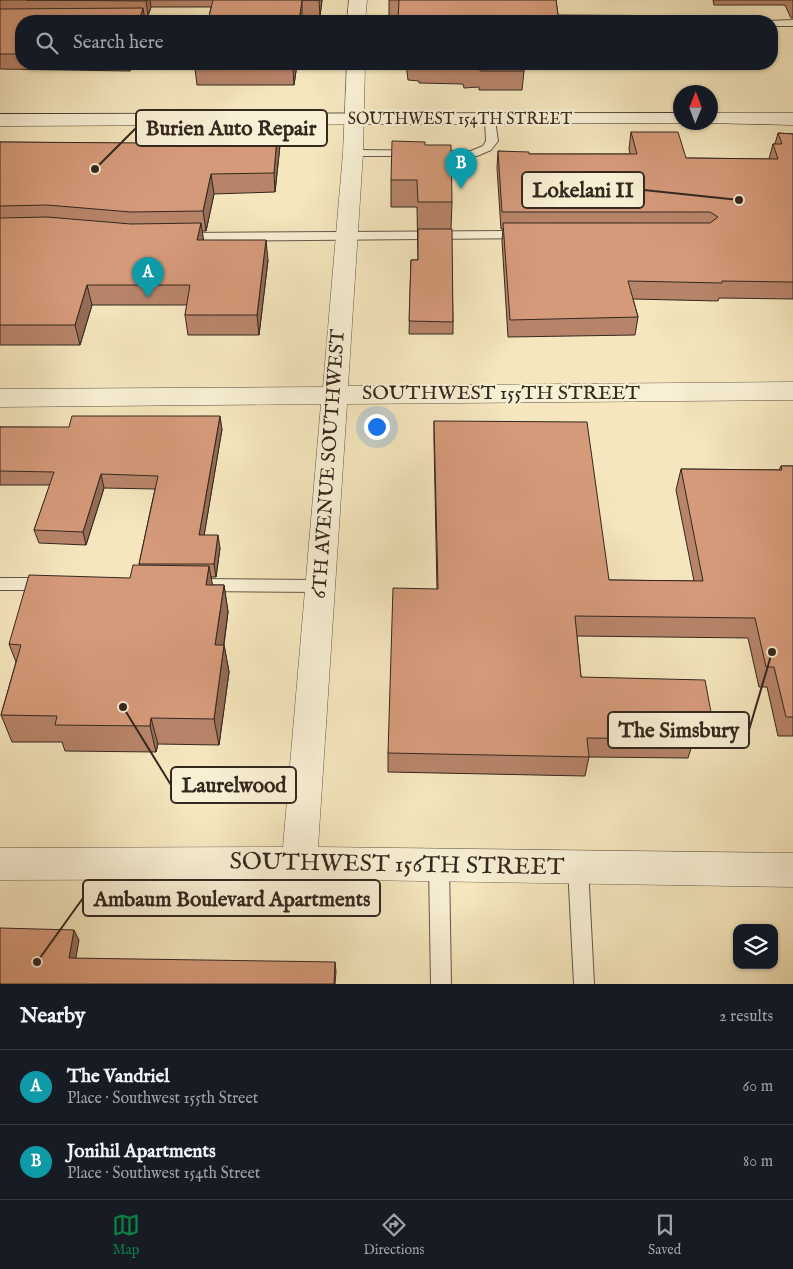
<!DOCTYPE html>
<html lang="en">
<head>
<meta charset="utf-8">
<style>
  :root { --surface:#171b24; --page:#242831; --text:#f1f3f6; --muted:#9ea1a6; --line:#363941; --accent:#0b8043 }
  body { margin:0; font-family:"IM FELL English",serif; background:var(--page); color:var(--text) }
  .controls { position:absolute; right:15px; bottom:15px; display:grid; overflow:hidden; border-radius:10px; box-shadow:0 1px 4px #0004 }
  .controls button { width:45px; height:45px; display:grid; place-items:center; padding:0; border:0; border-bottom:1px solid var(--line); background:var(--surface); color:var(--text); font:25px sans-serif }
  .compass { position:absolute; left:673px; top:85px; width:45px; height:45px; border-radius:50%; background:var(--surface); box-shadow:0 1px 4px #0004; rotate:1deg }
  .you { position:absolute; left:376px; top:426px; width:18px; height:18px; margin:-12px; border:4px solid #fff; border-radius:50%; background:#1a73e8; box-shadow:0 0 0 8px #1a73e833 }
  .badge { display:grid; place-items:center; width:32px; height:32px; border-radius:50%; background:var(--accent); color:#fff; font-size:16px; font-weight:700 }
  .pin { position:absolute; translate:-50% -41px; filter:drop-shadow(0 1px 2px #0008) }
  .pin::after { content:''; position:absolute; top:26px; width:18px; height:15px; background:inherit; clip-path:polygon(0 0,100% 0,50% 100%) }
  .list { margin:0; padding:0; list-style:none }
  h2 { display:flex; justify-content:space-between; align-items:center; height:65px; margin:0; padding:0 20px; font-size:21px }
  h2 small { font-size:16px; font-weight:400; color:var(--muted) }
  .list li { display:grid; grid-template-columns:32px 1fr auto; gap:15px; align-items:center; box-sizing:border-box; height:75px; padding:0 20px; border-top:1px solid var(--line) }
  .list b { display:block; font-size:19px; white-space:nowrap }
  .list p { margin:0; font-size:16px; white-space:nowrap; color:var(--muted) }
  .list em { font-size:16px; font-style:normal; color:var(--muted) }
  .icon { flex:none; width:28px; height:28px; fill:none; stroke:currentColor; stroke-width:2; stroke-linecap:round; stroke-linejoin:round }
  .map { position:relative; flex:none; width:793px; height:984px; overflow:hidden }
  .search { position:absolute; background:var(--surface); box-shadow:0 1px 4px #0004; left:15px; right:15px; top:15px; height:55px; display:flex; align-items:center; gap:12px; box-sizing:border-box; padding:0 18px; border-radius:20px; color:var(--muted); font-size:19px }
  .sheet { height:215px; background:var(--surface) }
  nav { display:flex; justify-content:space-around; align-items:center; box-sizing:border-box; height:70px; border-top:1px solid var(--line); background:var(--surface); font-size:14px; color:var(--muted) }
  nav a { display:grid; justify-items:center; gap:2px }
  nav .on { color:var(--accent) }
  .map>svg:first-child { display:block }
  .lines { fill:none; stroke-linecap:round; stroke-linejoin:round }
  .lane-casing { stroke:#645846; stroke-width:2 }
  .street-casing { stroke:#645846; stroke-width:1 }
  .secondary-casing { stroke:#34281f; stroke-width:1 }
  .lane { fill:#f8efd4; fill-rule:evenodd }
  .street { fill:#f8efd4; fill-rule:evenodd }
  .secondary { fill:#f8efd4; fill-rule:evenodd }
  .wall { fill:#b78469; stroke:#34281f }
  .shaded-wall { fill:#956c55; stroke:#34281f }
  .building { fill:#d59a7a; stroke:#34281f }
  .labels { text-anchor:middle; dominant-baseline:central; stroke-width:4.5; stroke-linejoin:round; paint-order:stroke }
  .far-street-label { font-size:16px; fill:#34281f; stroke:#f8efd4 }
  .street-label { font-size:20px; fill:#34281f; stroke:#f8efd4 }
  .near-street-label { font-size:24px; fill:#34281f; stroke:#f8efd4 }
  .leader { fill:none; stroke:#34281f; stroke-width:2 }
  .callout-dot { fill:#34281f; stroke:#f8efd4; stroke-width:2 }
  .callout { fill:#f8efd4; stroke:#34281f; stroke-width:2 }
  .callout-label { font-size:21px; text-anchor:middle; font-weight:bold; fill:#34281f }
</style>
</head>
<body>
<div class="map">
<svg width="793" height="984" viewBox="0 0 793 984">
  <rect width="100%" height="100%" fill="#f5e6bd"/>
  <filter id="stains"><feTurbulence type="fractalNoise" baseFrequency=".004" numOctaves="4"/><feColorMatrix values="0 0 0 0 .2 0 0 0 0 .09 0 0 0 0 .02 0 0 0 .5 -.17"/></filter>
  <radialGradient id="worn" r=".72"><stop offset=".6" stop-color="#630" stop-opacity="0"/><stop offset="1" stop-color="#630" stop-opacity=".3"/></radialGradient>
  <g class="lines">
    <g class="lane-casing">
      <path id="lane" d="M127,18H190L195,21H122Z
        M793,20V26H772V21H768Z
        M490,117L495,120L498,141L491,150L477,156H353L347,153L353,150L471,151L483,146L486,141L485,120Z
        M521,231L525,232L527,235L525,238L184,241L178,237L184,233Z
        M0,578H46L52,580L54,584L52,588L46,590H0Z
        M201,579L320,580L326,582L328,586L326,590L320,592L201,591L195,589L193,585L195,581Z
        M439,857L446,860L449,866L451,984H431L429,866L432,860Z
        M578,858L585,861L588,867L594,984H574L568,867L571,861Z"/>
    </g>
    <g class="street-casing">
      <path id="street" d="M349,0H367L365,21H347Z
        M347,64H365L363,153L348,386L793,382V400L347,404L318,847L793,853V887L299,879L0,880V848L283,847L321,404L0,407V389L323,387L343,153Z"/>
    </g>
    <g class="secondary-casing">
      <path id="secondary" d="M680,113V122L687,123L0,126V114Z
        M710,113H793V125L703,123L710,122Z"/>
    </g>
    <use href="#lane" class="lane"/>
    <use href="#street" class="street"/>
    <use href="#secondary" class="secondary"/>
  </g>
  <path class="wall" d="M0,0H322L320,16H302V21H208L211,7H151L148,16H145V21H21V64H132L130,71L0,69Z
    M389,0H556L558,15L389,16Z
    M713,0H793V18H791L785,5H714Z
    M197,64H297L294,85H197L195,69Z
    M406,64H649V66H523L524,71L522,90H479V87L464,88L463,84L419,83V81L408,80Z
    M631,132L686,158L769,159L773,144H775L778,133L793,134V299L719,298L718,301L633,299L638,317L635,335L508,337L502,241L503,229H501L497,168L498,151L529,154H630L629,149Z
    M0,142L280,145L275,192L214,194L206,231H202L203,240L268,260L259,335H188L185,315L187,305H92L80,345H0Z
    M425,145L452,202L451,229L453,322V334H409L411,260H418L417,207H391V180Z
    M434,421L609,580L694,581L676,490L681,469L779,470L781,466H793V736H778L767,687H759L748,638L577,636L581,677L713,723L706,742H693L688,758L589,757L585,776L388,772V753L437,589L434,441Z
    M0,427L222,429L204,535L220,548L216,577H211L212,585H224L228,612L224,645L229,672L219,745L158,744L156,752L65,751L62,742H12L1,715L16,662L9,644L130,578L140,565L139,564L155,489L104,488L86,545L39,543L34,530L50,485H0Z"/>
  <path class="shaded-wall" d="M146,0H150L151,7L148,16Z
    M302,0V21H299Z
    M319,0H322L320,16Z
    M143,8L145,21H139Z
    M129,64H132L130,71Z
    M294,64H297L294,85L293,69Z
    M278,125L280,145L275,192L274,173Z
    M211,174L214,194L206,231L203,211Z
    M201,223L204,243L197,240Z
    M266,240L268,260L259,335L257,315Z
    M87,285L92,305L80,345L75,325Z
    M220,416L222,429L202,548L199,535Z
    M101,474L104,488L86,545L83,532Z
    M218,535L220,548L216,577L214,564Z
    M209,566L214,593L206,585Z
    M224,585L228,612L220,672L215,645Z
    M224,645L229,672L219,745L214,719Z
    M151,718L158,744L156,752L150,726Z
    M74,930L79,940L74,969L69,958Z
    M335,962L336,972L335,984H334Z"/>
  <path class="building" d="M26,0H146V1Z
    M213,0H319H302L299,21H208Z
    M399,0H556L558,15L718,16L720,21H398Z
    M143,8L139,21H21V54H0V9Z
    M197,64H294L293,69H195Z
    M419,64H522L524,71H480V69H464V65Z
    M278,125L274,173L211,174L203,211L131,212L47,205L0,206V142L147,143L152,128L240,129L241,126Z
    M631,132H678L686,158L778,159L773,144H782L778,133L793,134V282L722,281V283L628,281L638,317L510,320L503,223H710L718,217L710,212H502L498,151L529,152V154H637Z
    M392,141L425,142V145H451L452,202H418L417,180H391Z
    M47,217L131,224L201,223L197,240H266L257,315H185L190,285H87L75,325H0V218Z
    M418,229H452L453,322L409,321L411,260H418Z
    M72,416H220L199,535H218L214,564H139L158,476L101,474L83,532L34,530L54,472L0,471V427H69Z
    M434,421L587,422L609,580L703,581L681,469L782,470L781,466H793V717H786L774,667H766L755,618L575,616L581,677L705,680L713,723H691L694,739L587,738L589,757L388,753L393,588L438,589Z
    M133,565L209,566L206,585H224L215,645H224L214,719L151,718L150,726L55,725L57,716L1,715L21,645L9,644L29,575L130,578Z
    M0,928L74,930L69,958L335,962L334,984H0Z"/>
  <g class="labels">
    <g class="far-street-label">
      <text x="460" y="120">SOUTHWEST 154TH STREET</text>
    </g>
    <g class="street-label">
      <text x="501" y="393">SOUTHWEST 155TH STREET</text>
      <text transform="translate(329 464) rotate(-86)">6TH AVENUE SOUTHWEST</text>
    </g>
    <g class="near-street-label">
      <text transform="translate(397 865) rotate(1)">SOUTHWEST 156TH STREET</text>
    </g>
  </g>
  <path class="leader" d="M95 169L136 128M739 200L644 190M772 652L749 730M123 707L171 785M37 962L83 898"/>
  <g class="callout-dot">
    <circle cx="95" cy="169" r="5"/>
    <circle cx="739" cy="200" r="5"/>
    <circle cx="772" cy="652" r="5"/>
    <circle cx="123" cy="707" r="5"/>
    <circle cx="37" cy="962" r="5"/>
  </g>
  <g class="callout">
    <rect x="136" y="110" width="191" height="36" rx="5"/>
    <rect x="522" y="172" width="122" height="36" rx="5"/>
    <rect x="608" y="712" width="141" height="36" rx="5"/>
    <rect x="171" y="767" width="125" height="36" rx="5"/>
    <rect x="83" y="880" width="297" height="36" rx="5"/>
  </g>
  <g class="callout-label">
    <text x="231" y="135">Burien Auto Repair</text>
    <text x="583" y="197">Lokelani II</text>
    <text x="679" y="737">The Simsbury</text>
    <text x="234" y="792">Laurelwood</text>
    <text x="232" y="906">Ambaum Boulevard Apartments</text>
  </g>
  <rect width="100%" height="100%" filter="url(#stains)"/>
  <rect width="100%" height="100%" fill="url(#worn)"/>
</svg>
<div class="controls">
<button><svg class="icon" aria-label="layers" viewBox="0 0 24 24"><path d="M12 4l9 5-9 5-9-5zM3 14l9 5 9-5"/></svg></button>
</div>
<svg class="compass" viewBox="-18 -18 36 36"><path d="M0-13l5 13h-10z" fill="#e53935"/><path d="M0 13l5-13h-10z" fill="#9ea1a6"/></svg>
<div class="you"></div>
<div class="pin badge" style="left:148px;top:298px;background:#0f9aa8">A</div>
<div class="pin badge" style="left:461px;top:189px;background:#0f9aa8">B</div>
<div class="search"><svg class="icon" aria-label="search" viewBox="0 0 24 24"><circle cx="10" cy="10" r="6"/><path d="M15 15l6 6"/></svg>Search here</div>
</div>
<section class="sheet">
<h2>Nearby<small>2 results</small></h2>
<ul class="list">
<li><span class="badge" style="background:#0f9aa8">A</span><div><b>The Vandriel</b><p>Place · Southwest 155th Street</p></div><em>60 m</em></li>
<li><span class="badge" style="background:#0f9aa8">B</span><div><b>Jonihil Apartments</b><p>Place · Southwest 154th Street</p></div><em>80 m</em></li>
</ul>
</section>
<nav>
<a class="on"><svg class="icon" aria-label="map" viewBox="0 0 24 24"><path d="M3 6l6-2 6 2 6-2v14l-6 2-6-2-6 2zM9 4v14M15 6v14"/></svg>Map</a>
<a><svg class="icon" aria-label="directions" viewBox="0 0 24 24"><path d="M12 3l9 9-9 9-9-9zM9 14v-3h6M13 9l2 2-2 2"/></svg>Directions</a>
<a><svg class="icon" aria-label="saved" viewBox="0 0 24 24"><path d="M7 4h10v16l-5-4-5 4z"/></svg>Saved</a>
</nav>
</body>
</html>
